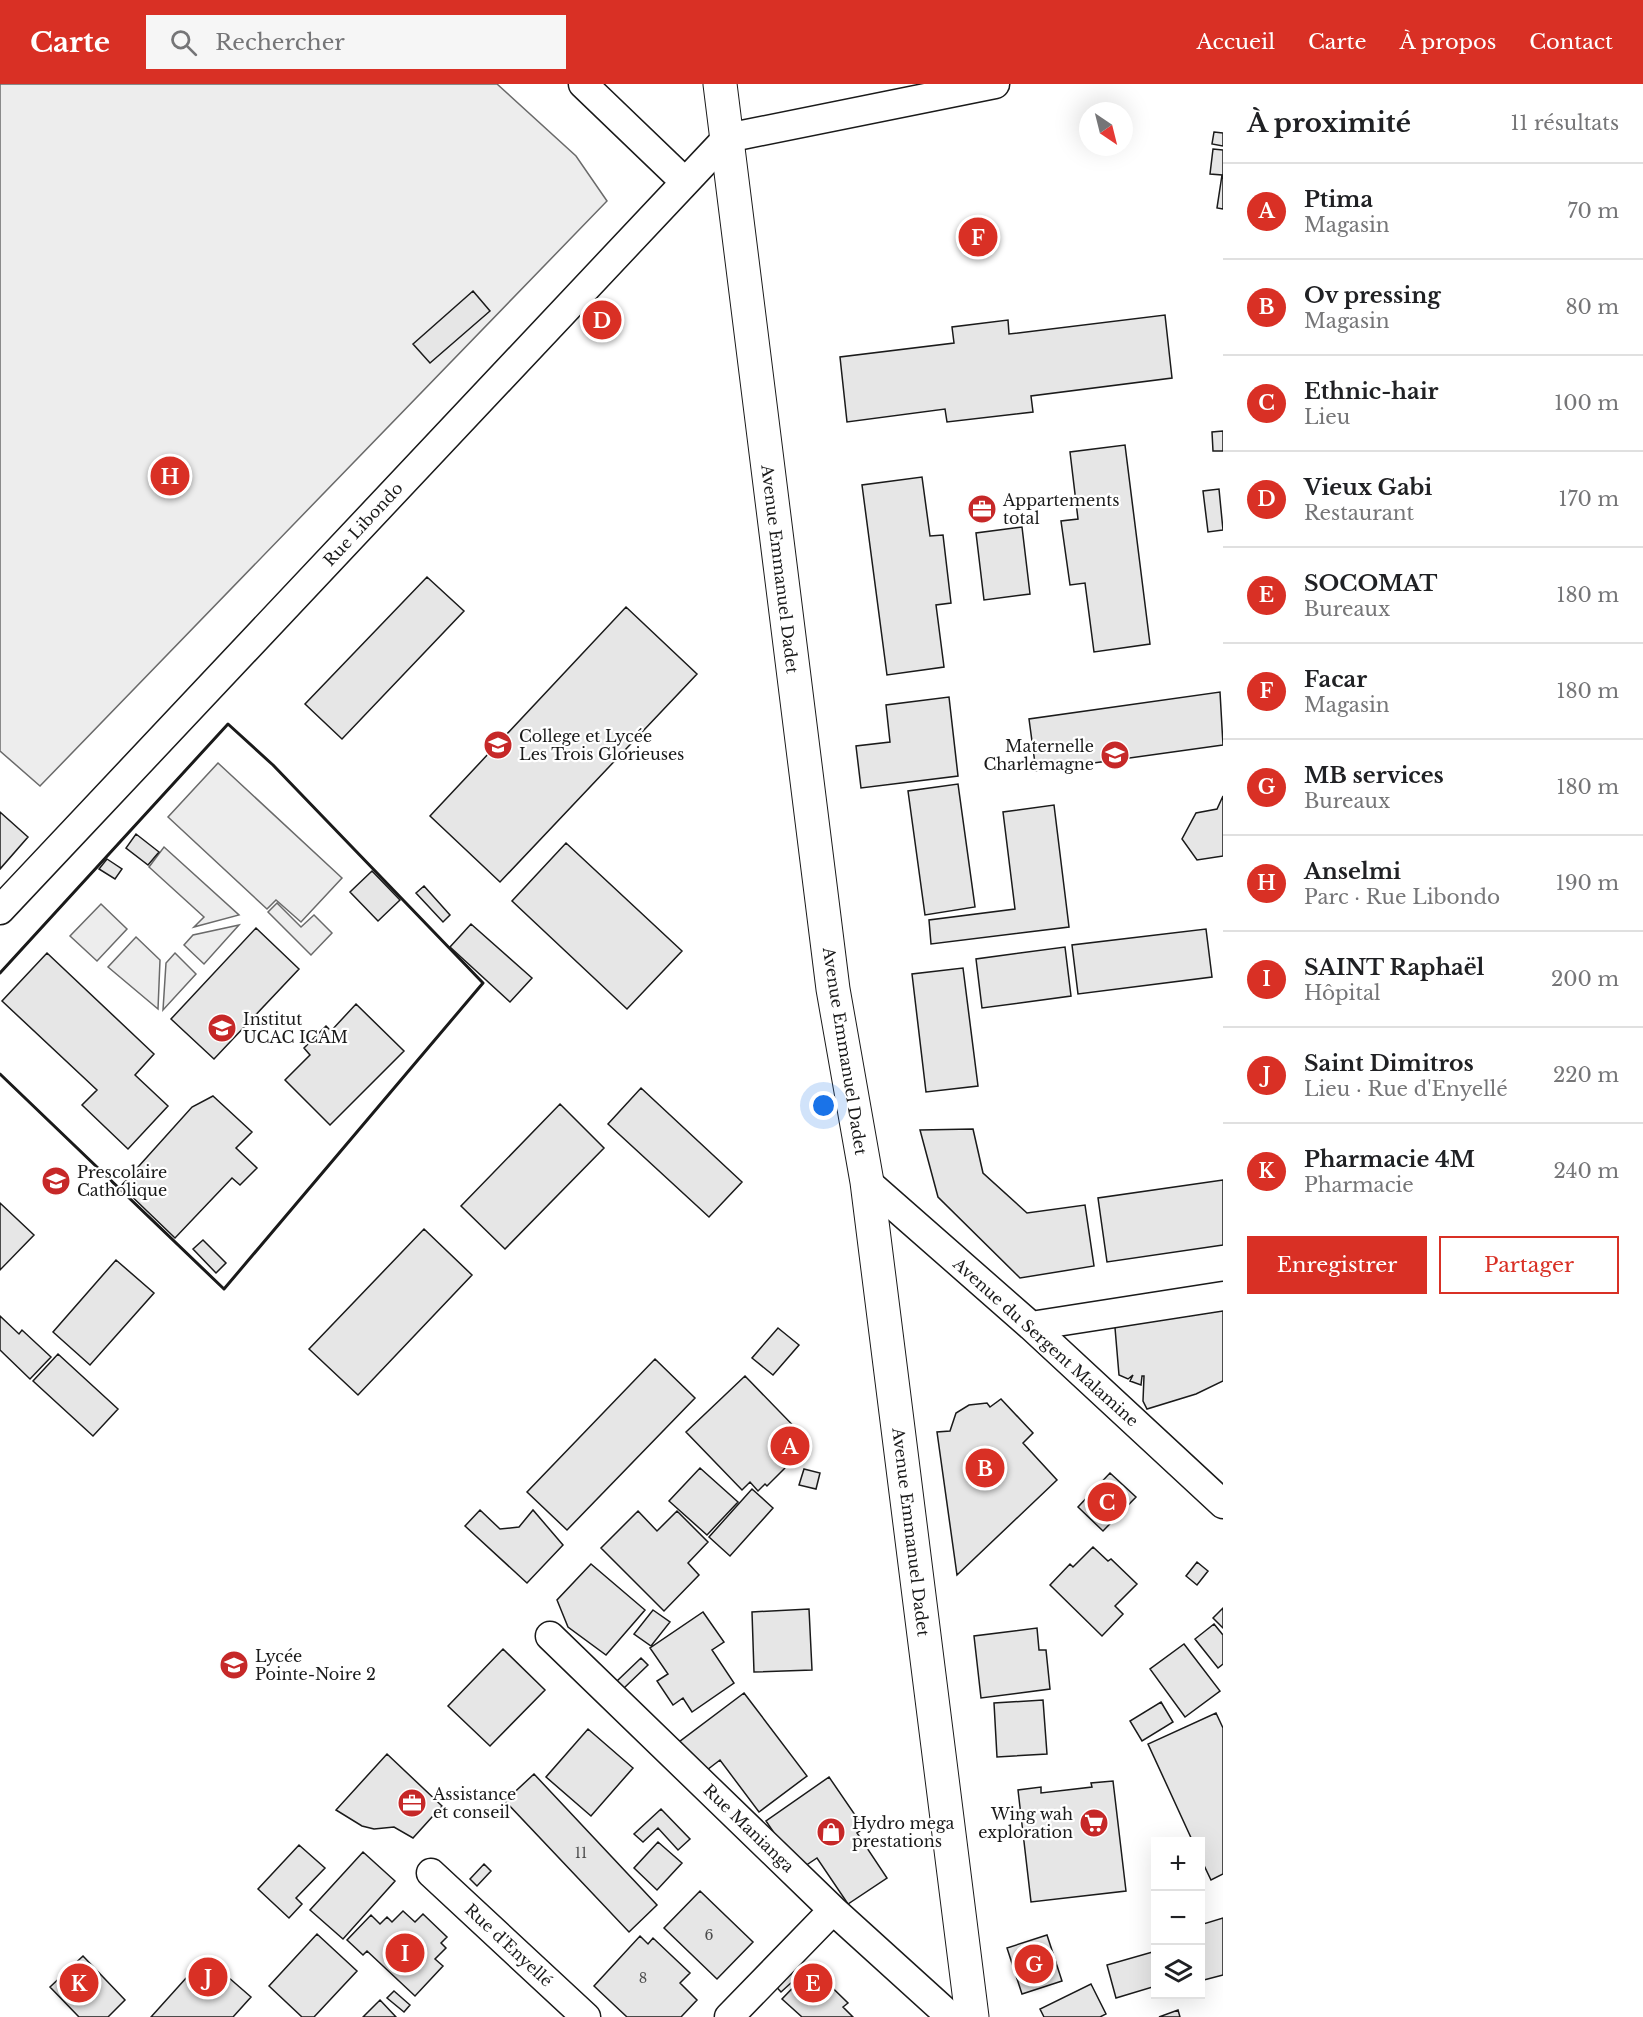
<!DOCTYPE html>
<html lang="fr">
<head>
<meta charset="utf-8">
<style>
  :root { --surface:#fff; --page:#f6f6f6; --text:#202124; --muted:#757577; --line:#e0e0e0; --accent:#d93025 }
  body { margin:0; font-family:"Libre Baskerville",serif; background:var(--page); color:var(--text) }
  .controls { position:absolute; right:18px; bottom:18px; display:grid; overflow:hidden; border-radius:0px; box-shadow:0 6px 24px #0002 }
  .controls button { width:54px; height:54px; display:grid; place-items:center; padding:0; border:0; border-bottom:2px solid var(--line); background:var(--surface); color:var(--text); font:30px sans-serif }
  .compass { position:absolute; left:1079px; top:18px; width:54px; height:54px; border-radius:50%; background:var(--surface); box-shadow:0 6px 24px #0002; rotate:145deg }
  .you { position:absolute; left:824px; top:1022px; width:21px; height:21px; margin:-15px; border:4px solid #fff; border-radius:50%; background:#1a73e8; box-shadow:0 0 0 9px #1a73e833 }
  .badge { display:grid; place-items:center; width:39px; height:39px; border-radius:50%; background:var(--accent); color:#fff; font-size:20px; font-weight:700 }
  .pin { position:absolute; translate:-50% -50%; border:3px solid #fff; box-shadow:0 2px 6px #0006 }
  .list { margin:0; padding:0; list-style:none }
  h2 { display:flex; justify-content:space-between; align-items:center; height:78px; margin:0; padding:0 24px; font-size:26px }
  h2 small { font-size:20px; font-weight:400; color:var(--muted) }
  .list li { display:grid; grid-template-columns:39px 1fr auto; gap:18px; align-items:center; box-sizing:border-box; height:96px; padding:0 24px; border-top:2px solid var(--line) }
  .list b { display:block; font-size:22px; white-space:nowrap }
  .list p { margin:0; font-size:20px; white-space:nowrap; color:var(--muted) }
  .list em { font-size:20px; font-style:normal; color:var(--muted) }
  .actions { display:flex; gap:12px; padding:18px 24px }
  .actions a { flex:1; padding:14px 0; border:2px solid var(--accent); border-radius:0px; text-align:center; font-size:21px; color:var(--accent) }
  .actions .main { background:var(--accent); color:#fff }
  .icon { flex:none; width:33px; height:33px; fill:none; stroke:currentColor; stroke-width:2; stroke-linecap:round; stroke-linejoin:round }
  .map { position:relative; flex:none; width:1223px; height:1933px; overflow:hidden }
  header { display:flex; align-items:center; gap:36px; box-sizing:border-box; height:84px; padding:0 30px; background:var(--accent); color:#fff }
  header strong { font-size:28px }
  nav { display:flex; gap:33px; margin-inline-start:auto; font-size:21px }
  .search { width:420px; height:54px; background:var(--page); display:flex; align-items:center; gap:15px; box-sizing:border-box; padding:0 21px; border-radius:0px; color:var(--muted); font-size:22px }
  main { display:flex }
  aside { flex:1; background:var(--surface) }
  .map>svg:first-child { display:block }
  .built { fill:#ededed; stroke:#6a6a6a; stroke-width:1.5 }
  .building { fill:#e6e6e6; stroke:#1a1a1a; stroke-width:1.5 }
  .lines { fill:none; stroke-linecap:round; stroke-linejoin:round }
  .minor-casing { stroke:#1a1a1a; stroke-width:31 }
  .primary-casing { stroke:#1a1a1a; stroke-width:35 }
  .minor { stroke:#fff; stroke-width:28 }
  .primary { stroke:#fff; stroke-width:33 }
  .wall { stroke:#1a1a1a; stroke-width:3 }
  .labels { text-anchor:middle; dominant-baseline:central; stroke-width:4.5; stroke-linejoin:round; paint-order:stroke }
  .number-label { font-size:14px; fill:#4d4d4d }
  .poi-label { font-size:16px; fill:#1a1a1a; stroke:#fff; text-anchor:start }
  .street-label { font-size:16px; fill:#1a1a1a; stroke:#fff }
</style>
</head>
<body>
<header>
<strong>Carte</strong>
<div class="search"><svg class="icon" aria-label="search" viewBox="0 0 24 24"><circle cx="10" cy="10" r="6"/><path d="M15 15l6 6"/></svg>Rechercher</div>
<nav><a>Accueil</a><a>Carte</a><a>À propos</a><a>Contact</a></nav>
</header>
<main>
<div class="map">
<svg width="1223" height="1933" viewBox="0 0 1223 1933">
  <rect width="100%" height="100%" fill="#fff"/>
  <path class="built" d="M0,0H497L576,72L607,117L40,702L0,667Z
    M218,679L342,794L301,838L276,816L267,825L168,733Z
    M164,763L239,831L194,843L204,833L149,783Z
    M277,819L301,843L314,831L332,849L311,871L268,828Z
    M101,820L127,845L97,877L70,852Z
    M239,841L204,880L184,861L193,851Z
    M136,853L160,876L158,925L108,883Z
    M175,869L196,890L163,926L166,879Z"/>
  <path class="building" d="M1214,48L1223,49V62L1212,60Z
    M1213,65L1223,66V125L1217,124L1222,91L1210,90Z
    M473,207L490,227L430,279L413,260Z
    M1165,231L1172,294L1031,312L1033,328L947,338L945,325L847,338L840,273L954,259L952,243L1008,236L1009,250Z
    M1223,347V367H1213L1212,348Z
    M1125,361L1150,560L1094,568L1085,499L1070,501L1061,437L1078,435L1070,368Z
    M922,393L930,452L943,451L951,519L936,521L944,583L887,591L862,401Z
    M1219,405L1223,446L1208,448L1203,407Z
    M1022,443L1030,510L984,516L976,449Z
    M427,493L464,527L342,655L305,620Z
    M626,523L697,590L500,798L430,732Z
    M1220,608L1223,661L1036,687L1029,635Z
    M949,613L958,692L861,704L856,662L890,658L886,621Z
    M958,700L975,823L925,831L908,707Z
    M1223,712V772L1197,776L1182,755L1196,729L1217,725Z
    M1054,721L1069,843L931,860L929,836L1015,825L1003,728Z
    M0,728L28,753L0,785Z
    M136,750L159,768L148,781L126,764Z
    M566,759L682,867L627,925L512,817Z
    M107,775L122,785L115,795L99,785Z
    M372,787L400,816L378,837L350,808Z
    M424,802L450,831L443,838L416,809Z
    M471,840L532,894L510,918L450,863Z
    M256,844L299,885L214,975L171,935Z
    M1206,845L1212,893L1078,910L1072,861Z
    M1065,863L1071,912L982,924L976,875Z
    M47,869L154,970L135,991L168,1022L128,1065L82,1021L97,1006L2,917Z
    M963,884L978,1002L926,1008L912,890Z
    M356,920L404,967L330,1041L285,996L310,971L304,964L326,942L331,947Z
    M641,1004L742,1098L709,1133L608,1040Z
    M213,1012L252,1048L236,1064L257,1084L240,1101L232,1094L175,1154L121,1102L192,1023Z
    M560,1020L604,1064L505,1165L461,1122Z
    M973,1045L983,1089L1027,1129L1085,1121L1094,1182L1020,1194L938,1113L920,1046Z
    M1223,1096V1161L1107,1178L1098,1114Z
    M0,1119L34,1151L0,1186Z
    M424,1145L472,1191L358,1311L309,1265Z
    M203,1156L226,1179L216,1189L193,1165Z
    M116,1176L154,1209L90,1281L53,1248Z
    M1223,1214V1297L1196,1310L1147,1325L1143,1317L1144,1292H1142L1141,1301L1130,1297L1133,1291L1128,1295L1119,1291L1114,1232Z
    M0,1232L19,1250L22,1246L51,1273L30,1295L0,1266Z
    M778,1244L799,1261L773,1291L752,1274Z
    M58,1270L118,1325L93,1352L33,1297Z
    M655,1275L695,1314L567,1446L527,1408Z
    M745,1292L810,1359L767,1402L765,1400L758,1407L750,1398L742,1406L686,1348Z
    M1001,1315L1033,1349L1023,1359L1057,1396L957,1491L937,1348L950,1347L956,1329L969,1321L987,1319L990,1323Z
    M700,1384L738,1418L707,1451L669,1417Z
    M804,1385L820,1389L816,1405L799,1401Z
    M1110,1389L1136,1413L1103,1447L1078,1423Z
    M752,1405L773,1424L730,1472L709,1453Z
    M480,1426L500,1445L519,1443L533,1426L563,1461L527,1499L465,1442Z
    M638,1427L657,1447L677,1427L708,1458L688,1479L699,1491L664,1527L601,1464Z
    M1093,1463L1108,1477L1111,1475L1137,1500L1115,1522L1123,1530L1102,1552L1050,1501L1070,1480L1073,1483Z
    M1197,1478L1208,1487L1197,1501L1186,1492Z
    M591,1480L645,1526L606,1571L568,1543L557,1516Z
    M1223,1524V1544L1213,1534Z
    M809,1525L812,1586L754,1588L752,1528Z
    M653,1526L670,1538L651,1562L634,1550Z
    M703,1528L724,1558L712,1566L734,1599L692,1628L683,1614L673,1621L657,1597L668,1590L650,1564Z
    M1214,1540L1223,1551V1580L1218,1584L1195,1555Z
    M1037,1544L1039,1566H1046L1050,1605L981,1614L974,1552Z
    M1184,1560L1220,1607L1185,1633L1150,1585Z
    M503,1565L545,1606L490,1662L448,1622Z
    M641,1574L648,1581L624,1604L617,1597Z
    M744,1609L807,1692L759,1728L720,1676L703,1689L679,1658Z
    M1043,1616L1047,1670L997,1673L994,1619Z
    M1161,1618L1173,1638L1142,1657L1130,1637Z
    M1216,1629L1223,1644V1790L1211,1796L1200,1773V1758H1193L1148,1660Z
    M588,1645L633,1684L591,1732L546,1693Z
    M387,1670L442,1722L413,1754L394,1743L374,1745L362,1742L336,1726Z
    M534,1690L657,1821L629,1848L505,1717Z
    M829,1693L864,1744L857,1749L887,1794L848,1820L817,1774L799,1786L766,1737Z
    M1113,1697L1126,1807L1031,1818L1018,1706L1041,1703V1709L1092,1703L1091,1699Z
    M661,1725L690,1755L678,1766L658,1744L643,1758L634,1750Z
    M658,1758L682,1779L657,1806L634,1784Z
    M299,1761L325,1784L296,1814L302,1820L289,1834L258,1805Z
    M363,1768L395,1797L343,1855L310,1826Z
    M484,1780L491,1787L477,1802L470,1795Z
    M700,1807L753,1858L717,1895L664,1844Z
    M403,1827L415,1838L423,1830L447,1853L441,1859L446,1864L435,1875L443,1882L415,1912L367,1867L363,1871L347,1856L371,1831L380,1840L387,1833L392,1838Z
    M1223,1834V1891L1200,1897V1841Z
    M317,1850L357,1887L314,1933H302L269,1902Z
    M1047,1851L1062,1897L1022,1910L1007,1864Z
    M640,1852L648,1860L653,1854L690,1889L680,1899L697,1916L681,1933H627L594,1902Z
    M1156,1867V1902L1116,1914L1107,1881Z
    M83,1872L125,1916L108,1933H79L50,1903Z
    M205,1873L251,1913L233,1933H151Z
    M793,1878L802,1889L781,1908L771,1897Z
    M812,1884L848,1919L843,1923L853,1933H802L782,1915Z
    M1091,1900L1106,1930L1100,1933H1044L1040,1925Z
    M394,1907L410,1921L404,1928L387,1914Z
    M380,1916L396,1933H363Z
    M1178,1926L1180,1933H1159Z"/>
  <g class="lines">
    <g class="minor-casing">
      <path id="minor" d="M583,0L685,98
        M0,826L727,54L995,0
        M867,1098L1031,1242L1223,1420
        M1031,1242L1223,1212
        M550,1552L833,1826L951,1933
        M431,1789L586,1933
        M729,1933L833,1826"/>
    </g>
    <g class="primary-casing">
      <path id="primary" d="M720,0L833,905L867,1098L972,1933"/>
    </g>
    <use href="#minor" class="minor"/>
    <use href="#primary" class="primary"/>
    <path class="wall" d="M0,889L228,640L273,681L483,899L224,1205L0,990"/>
  </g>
  <defs>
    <g id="office-disc" transform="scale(1.5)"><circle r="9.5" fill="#c62828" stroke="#fff"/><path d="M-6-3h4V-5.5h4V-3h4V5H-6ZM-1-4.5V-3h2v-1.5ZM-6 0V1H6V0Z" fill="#fff"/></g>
    <g id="school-disc" transform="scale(1.5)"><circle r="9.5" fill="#c62828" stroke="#fff"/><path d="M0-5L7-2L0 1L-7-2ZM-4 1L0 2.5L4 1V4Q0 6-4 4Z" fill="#fff"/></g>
    <g id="supermarket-disc" transform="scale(1.5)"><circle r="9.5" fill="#c62828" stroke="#fff"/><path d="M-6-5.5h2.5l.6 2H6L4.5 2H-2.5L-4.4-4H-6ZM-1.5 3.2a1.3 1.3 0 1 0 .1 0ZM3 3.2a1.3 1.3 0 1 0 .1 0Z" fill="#fff"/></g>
    <g id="shop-disc" transform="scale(1.5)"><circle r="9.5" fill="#c62828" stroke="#fff"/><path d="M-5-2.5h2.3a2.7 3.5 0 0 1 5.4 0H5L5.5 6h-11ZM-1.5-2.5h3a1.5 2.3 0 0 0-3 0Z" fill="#fff"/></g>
  </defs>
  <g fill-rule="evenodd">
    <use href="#office-disc" x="982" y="425"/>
    <use href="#school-disc" x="498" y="661"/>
    <use href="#school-disc" x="1115" y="671"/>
    <use href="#school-disc" x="222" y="944"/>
    <use href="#school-disc" x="56" y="1097"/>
    <use href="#school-disc" x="234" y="1581"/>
    <use href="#office-disc" x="412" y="1719"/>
    <use href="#supermarket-disc" x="1094" y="1739"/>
    <use href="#shop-disc" x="831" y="1748"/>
  </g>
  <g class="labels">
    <g class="number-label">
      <text x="581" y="1769">11</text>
      <text x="709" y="1851">6</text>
      <text x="643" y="1894">8</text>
    </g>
    <g class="poi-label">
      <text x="1003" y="416">Appartements<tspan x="1003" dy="18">total</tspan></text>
      <text x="519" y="652">College et Lycée<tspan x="519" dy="18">Les Trois Glorieuses</tspan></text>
      <text x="1094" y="662" text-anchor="end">Maternelle<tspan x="1094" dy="18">Charlemagne</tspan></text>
      <text x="243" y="935">Institut<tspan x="243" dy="18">UCAC ICAM</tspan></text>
      <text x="77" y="1088">Prescolaire<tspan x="77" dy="18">Catholique</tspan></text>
      <text x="255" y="1572">Lycée<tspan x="255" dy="18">Pointe-Noire 2</tspan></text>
      <text x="433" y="1710">Assistance<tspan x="433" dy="18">et conseil</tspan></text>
      <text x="1073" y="1730" text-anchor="end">Wing wah<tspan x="1073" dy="18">exploration</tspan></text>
      <text x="852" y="1739">Hydro mega<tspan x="852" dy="18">prestations</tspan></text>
    </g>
    <g class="street-label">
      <text transform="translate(363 440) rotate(-47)">Rue Libondo</text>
      <text transform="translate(780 485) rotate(83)">Avenue Emmanuel Dadet</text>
      <text transform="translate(845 967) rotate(81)">Avenue Emmanuel Dadet</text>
      <text transform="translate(1046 1258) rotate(42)">Avenue du Sergent Malamine</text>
      <text transform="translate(911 1448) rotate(83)">Avenue Emmanuel Dadet</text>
      <text transform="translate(749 1744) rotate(44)">Rue Manianga</text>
      <text transform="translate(509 1861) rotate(43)">Rue d'Enyellé</text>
    </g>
  </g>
</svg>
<div class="controls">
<button>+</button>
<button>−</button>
<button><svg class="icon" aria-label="layers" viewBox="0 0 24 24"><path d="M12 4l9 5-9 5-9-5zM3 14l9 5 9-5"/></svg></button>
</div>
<svg class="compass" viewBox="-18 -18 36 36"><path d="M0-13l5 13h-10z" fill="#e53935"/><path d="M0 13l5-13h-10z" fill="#757577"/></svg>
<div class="you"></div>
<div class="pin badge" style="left:790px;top:1362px">A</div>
<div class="pin badge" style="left:985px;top:1384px">B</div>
<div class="pin badge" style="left:1107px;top:1418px">C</div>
<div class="pin badge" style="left:602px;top:236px">D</div>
<div class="pin badge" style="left:813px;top:1899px">E</div>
<div class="pin badge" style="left:978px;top:153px">F</div>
<div class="pin badge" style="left:1034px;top:1880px">G</div>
<div class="pin badge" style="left:170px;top:392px">H</div>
<div class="pin badge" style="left:405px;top:1869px">I</div>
<div class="pin badge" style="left:208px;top:1893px">J</div>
<div class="pin badge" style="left:79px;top:1899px">K</div>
</div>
<aside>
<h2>À proximité<small>11 résultats</small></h2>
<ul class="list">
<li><span class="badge">A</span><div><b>Ptima</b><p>Magasin</p></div><em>70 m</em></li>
<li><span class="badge">B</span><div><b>Ov pressing</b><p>Magasin</p></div><em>80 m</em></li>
<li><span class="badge">C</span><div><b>Ethnic-hair</b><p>Lieu</p></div><em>100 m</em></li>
<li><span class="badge">D</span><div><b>Vieux Gabi</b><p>Restaurant</p></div><em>170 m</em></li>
<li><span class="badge">E</span><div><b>SOCOMAT</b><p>Bureaux</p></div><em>180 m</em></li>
<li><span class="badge">F</span><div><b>Facar</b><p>Magasin</p></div><em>180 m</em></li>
<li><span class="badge">G</span><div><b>MB services</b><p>Bureaux</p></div><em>180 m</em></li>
<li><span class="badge">H</span><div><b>Anselmi</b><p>Parc · Rue Libondo</p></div><em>190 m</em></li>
<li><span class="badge">I</span><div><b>SAINT Raphaël</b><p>Hôpital</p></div><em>200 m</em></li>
<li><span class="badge">J</span><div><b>Saint Dimitros</b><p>Lieu · Rue d'Enyellé</p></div><em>220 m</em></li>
<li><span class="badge">K</span><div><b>Pharmacie 4M</b><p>Pharmacie</p></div><em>240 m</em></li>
</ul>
<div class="actions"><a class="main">Enregistrer</a><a>Partager</a></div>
</aside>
</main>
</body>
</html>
